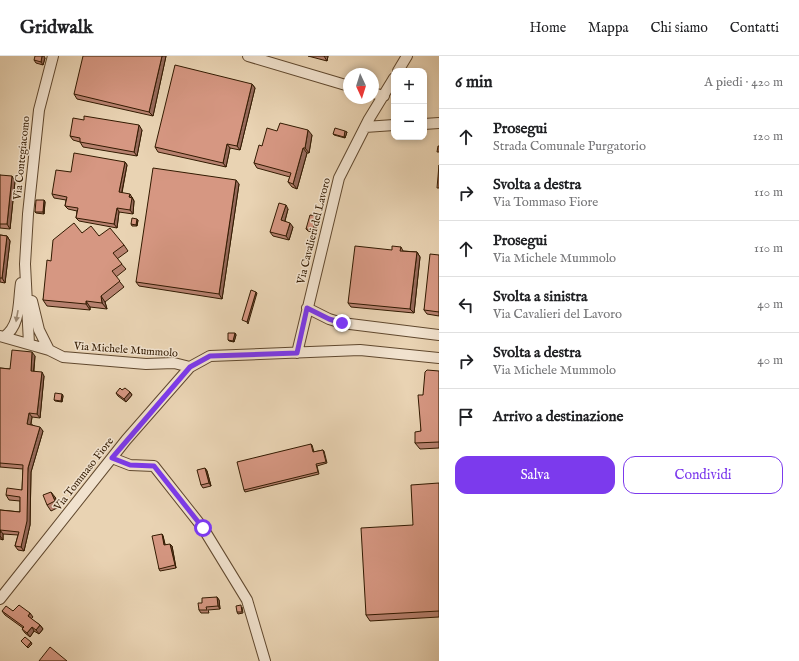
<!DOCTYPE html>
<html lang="it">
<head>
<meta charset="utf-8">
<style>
  :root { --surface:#fff; --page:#f2f2f2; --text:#202124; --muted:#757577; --line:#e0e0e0; --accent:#7c3aed }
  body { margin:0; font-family:"IM FELL English",serif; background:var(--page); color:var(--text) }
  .controls { position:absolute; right:12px; top:12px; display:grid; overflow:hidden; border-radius:8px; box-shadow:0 2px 6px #0003 }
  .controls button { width:36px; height:36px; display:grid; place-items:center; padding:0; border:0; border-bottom:1px solid var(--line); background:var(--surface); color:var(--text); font:20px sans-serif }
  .compass { position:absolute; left:343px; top:12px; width:36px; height:36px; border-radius:50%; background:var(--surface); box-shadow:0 2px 6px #0003; rotate:176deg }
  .stop { position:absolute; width:12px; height:12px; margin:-9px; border:3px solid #7c3aed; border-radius:50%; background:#fff }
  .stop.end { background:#7c3aed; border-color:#fff; box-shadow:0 1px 4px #0008 }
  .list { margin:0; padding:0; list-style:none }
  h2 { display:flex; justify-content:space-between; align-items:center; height:52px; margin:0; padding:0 16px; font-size:17px }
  h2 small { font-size:13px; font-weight:400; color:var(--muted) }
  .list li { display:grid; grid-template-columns:26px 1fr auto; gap:12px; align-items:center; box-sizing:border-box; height:56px; padding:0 16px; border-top:1px solid var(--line) }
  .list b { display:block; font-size:15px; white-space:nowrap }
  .list p { margin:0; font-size:13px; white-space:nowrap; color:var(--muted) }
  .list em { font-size:13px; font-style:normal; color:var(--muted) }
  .actions { display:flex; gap:8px; padding:12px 16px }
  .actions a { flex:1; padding:9px 0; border:1px solid var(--accent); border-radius:12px; text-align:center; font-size:14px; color:var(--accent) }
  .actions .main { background:var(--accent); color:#fff }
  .icon { flex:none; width:22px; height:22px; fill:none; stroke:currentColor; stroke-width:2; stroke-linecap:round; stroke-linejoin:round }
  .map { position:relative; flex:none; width:439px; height:605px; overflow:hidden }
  header { display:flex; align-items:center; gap:24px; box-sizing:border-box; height:56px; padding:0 20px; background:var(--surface); border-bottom:1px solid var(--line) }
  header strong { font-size:19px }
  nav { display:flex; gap:22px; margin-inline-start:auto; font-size:14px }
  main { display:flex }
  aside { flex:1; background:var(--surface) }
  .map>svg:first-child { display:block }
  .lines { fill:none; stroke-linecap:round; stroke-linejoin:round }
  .minor-casing { stroke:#60482e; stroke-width:12 }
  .minor { stroke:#f1e2ce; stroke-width:10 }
  .wall { fill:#b88270; stroke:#321a01 }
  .shaded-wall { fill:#966a5b; stroke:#321a01 }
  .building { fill:#d69782; stroke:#321a01 }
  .oneway { fill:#9b8872 }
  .route { stroke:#7c3aed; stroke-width:5 }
  .labels { text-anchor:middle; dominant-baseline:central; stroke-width:3; stroke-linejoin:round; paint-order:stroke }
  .street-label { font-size:11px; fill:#321a01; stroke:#f1e2ce }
</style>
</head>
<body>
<header>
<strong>Gridwalk</strong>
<nav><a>Home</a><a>Mappa</a><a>Chi siamo</a><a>Contatti</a></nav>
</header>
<main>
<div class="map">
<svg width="439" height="605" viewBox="0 0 439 605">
  <rect width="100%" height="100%" fill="#e9d3b3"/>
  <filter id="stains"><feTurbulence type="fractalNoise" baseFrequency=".005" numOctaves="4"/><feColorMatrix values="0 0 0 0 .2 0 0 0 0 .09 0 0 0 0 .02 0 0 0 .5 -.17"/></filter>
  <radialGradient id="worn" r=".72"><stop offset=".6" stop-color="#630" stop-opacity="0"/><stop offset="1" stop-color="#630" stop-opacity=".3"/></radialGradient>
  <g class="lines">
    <g class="minor-casing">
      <path id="minor" d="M248,0L349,30
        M398,15L407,0
        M373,37L384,40
        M424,68L439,67
        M365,71L394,69
        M32,245L39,274L49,294
        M307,252L329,263L342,267L439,279
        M0,280L49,294L63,301L146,308L174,307L190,311
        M4,281C21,269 18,246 21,227
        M29,288L25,208L28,158L39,54L53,0
        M297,297L339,122L369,63L394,22
        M112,402L130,409L154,410L203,472L247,544L265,605
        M0,543L126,384L190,311L210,300L360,294L439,302"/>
    </g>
    <use href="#minor" class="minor"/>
  </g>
  <path class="wall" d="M166,0L153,60L77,43L74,38Z
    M308,0H328L327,5Z
    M45,2L43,9L36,7L34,4Z
    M252,28L255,32L240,94L230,92L226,111L158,96L155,91Z
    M142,74L137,100L83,91L80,86L73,84L70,80Z
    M277,75L312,79L309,97H307L297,133L292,131L288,126L290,121L257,112L254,107L262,90Z
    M347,76L345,82L334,79L333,78Z
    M125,106L127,109L122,137L132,141L134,145L133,158L119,156L117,172L79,165L76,162L77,155L68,153L65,150L66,144L54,142L52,138L71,116Z
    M0,119L15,125L10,173L0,172Z
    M239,128L222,243L139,230L136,226Z
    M44,144L45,146L44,158L36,157L35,156Z
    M288,153L285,165L293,171L289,184L273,180L270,176Z
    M316,160L318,163L315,177L308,175L306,173Z
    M137,163L138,164L137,170H132L131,168Z
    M82,177L99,180L124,189L128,195L117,203L126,213L116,221L124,231L105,246L107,253L90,251V254L47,250L43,244L51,205Z
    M0,179L7,180L10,185L5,227L0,226Z
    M401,191L403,195L417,196L420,201L414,257L351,251L348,247L392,194Z
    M439,199V260L427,258L424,254Z
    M235,277L236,279L234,286L229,285L228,284Z
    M35,300L34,315L44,320L40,362L32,361L31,368L43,375L31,416L30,469L24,495L18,494L15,490L18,479L3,478V484L0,483V454L20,456V445L9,444L6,439L22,434L23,413L0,411V312L10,313Z
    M439,315V392L420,393L415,387L421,375L423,339Z
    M122,334L130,336L132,339L126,346L118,340L116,337Z
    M62,338L63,340L62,346L55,345L54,344Z
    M311,388L312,389L314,396L323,394L324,395L327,407L317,410L319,418L245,436L244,434Z
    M205,412L207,415L211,430L203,432L201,429Z
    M439,427V561L370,565L366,559L413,469Z
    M55,441L59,451L51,455L47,449Z
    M162,478L163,480L165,489L172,490L176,512L160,515L159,513Z
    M217,541L219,544L220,553L208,554L209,557H201L199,554L202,547Z
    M242,551L243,557L238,558L237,556Z
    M2,555H13L33,561L31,563L40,569L43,573L39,578L34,575L30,581L25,577L22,573L23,572L5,559Z"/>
  <path class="shaded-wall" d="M42,0H44L45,2L43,9L41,6Z
    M162,0H166L153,60L149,56Z
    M324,0H328L327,5Z
    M252,28L255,32L240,94L237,90Z
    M139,69L142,74L137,100L134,96Z
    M308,74L312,79L309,97L305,92Z
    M345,75L347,76L345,82L344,81Z
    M227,88L230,92L226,111L223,107Z
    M303,92L307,97L297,133L293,128Z
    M125,106L127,109L121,140L119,136Z
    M12,120L15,125L10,173L7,168Z
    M236,124L239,128L222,243L219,238Z
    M130,138L134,145L133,158L130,154L129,141Z
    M44,144L45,146L44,158L43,156Z
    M286,149L288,153L284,168L281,164Z
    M117,152L119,156L117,172L114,168Z
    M316,160L318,163L315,177L313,174Z
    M137,163L138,164L137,170L136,169Z
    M290,167L293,171L289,184L286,180Z
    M7,180L10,185L5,227L2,222Z
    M417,196L420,201L414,257L410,253Z
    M256,236L257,237L248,268L247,266Z
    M101,240L105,246L107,253L102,247Z
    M86,245L90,251V254L86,248Z
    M235,277L236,279L234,286L233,285Z
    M32,296L35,300L33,319L31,315Z
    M42,316L44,320L40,362L37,358Z
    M130,336L132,339L126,346L124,343Z
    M62,338L63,340L62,346L61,345Z
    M29,357L32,361L30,372L27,368Z
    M40,371L43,375L31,416L30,469L24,495L21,491L28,412Z
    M205,412L207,415L211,430L209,427Z
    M51,436L55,441L59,451L55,445Z
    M0,474L3,478V484L0,480Z
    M162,478L163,480L166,492L164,489Z
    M170,488L172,490L176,512L175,509Z
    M217,541L219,544L220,553L218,550Z
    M30,557L33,561L30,564L28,560Z
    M40,569L43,573L39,578L36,574Z
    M32,571L34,575L30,581L27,577Z
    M31,586L32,588L28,592L27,591Z"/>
  <path class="building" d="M35,0H42L41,6L34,4Z
    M83,0H162L149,56L74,38Z
    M175,9L252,28L237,90L227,88L223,107L155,91Z
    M84,60L139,69L134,96L80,86V82L70,80L73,62L84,64Z
    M280,67L308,74L305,92H303L293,128L288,126L291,117L254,107L259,89L262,90L267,72L277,75Z
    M335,72L345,75L344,81L333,78Z
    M438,90H439V96H437Z
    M74,97L125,106L119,136L130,138L129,141L132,142L130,154L117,152L114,168L76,162L78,152L65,150L67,141L52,138L56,114L71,116Z
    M439,109V132H437Z
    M153,112L236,124L219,238L136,226Z
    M0,119L12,120L7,168H0Z
    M36,144H44L43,156H35Z
    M279,147L286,149L281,164L290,167L286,180L270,176Z
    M310,159L316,160L313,174L306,173Z
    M132,162L137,163L136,169L131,168Z
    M74,167L82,177L91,170L99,180L110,172L124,189L113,197L122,208L112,215L120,225L101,240L102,247L86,245V248L43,244L47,204L51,205L53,184Z
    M0,179L7,180L2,222H0Z
    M355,190L392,194V190L401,191L400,195L417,196L410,253L348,247Z
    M430,198L439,199V256L424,254Z
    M251,234L256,236L247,266L242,264Z
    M228,277H235L233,285L228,284Z
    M12,294L32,296L31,315L42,316L37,358L29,357L27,368L40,371L28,412L27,465L21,491L15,490L19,476L0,474V477V454L20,456V441L6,439L7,432L22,434L23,409L0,407V312L10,313Z
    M427,314L439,315V386L415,387V376L421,375L418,339H423L425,316Z
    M120,332L122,334L125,332L130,336L124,343L116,337Z
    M55,337L62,338L61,345L54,344Z
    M311,388L313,396L323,394L326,406L316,408L318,416L244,434L237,406Z
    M205,412L209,427L201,429L197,414Z
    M439,427V555L366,559L361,472L413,469L411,429Z
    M51,436L55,445L47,449L43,439Z
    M162,478L164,489L170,488L175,509L159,513L152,480Z
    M217,541L218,550L206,551L207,554H199L198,547H202V542Z
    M19,549L30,557L28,560L40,569L36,574L32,571L27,577L22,573L24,571L2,555L6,550L13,555Z
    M241,549L242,556H237L236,550Z
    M25,581L31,586L27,591L21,585Z
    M50,591L67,605H39Z"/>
  <defs><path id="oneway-solid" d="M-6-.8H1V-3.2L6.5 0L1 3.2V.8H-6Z"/></defs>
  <use class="oneway" href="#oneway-solid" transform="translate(17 260) rotate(100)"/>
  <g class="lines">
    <path class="route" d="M203,472L154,410L130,409L112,402L190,311L210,300L297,297L307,252L329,263L342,267"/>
  </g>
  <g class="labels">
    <g class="street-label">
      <text transform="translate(22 102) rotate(-84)">Via Contegiacomo</text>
      <text transform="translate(314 175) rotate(-76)">Via Cavalieri del Lavoro</text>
      <text transform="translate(126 294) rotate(4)">Via Michele Mummolo</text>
      <text transform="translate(84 418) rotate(-52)">Via Tommaso Fiore</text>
    </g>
  </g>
  <rect width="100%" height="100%" filter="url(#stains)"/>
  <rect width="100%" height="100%" fill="url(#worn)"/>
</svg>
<div class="controls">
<button>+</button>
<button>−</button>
</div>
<svg class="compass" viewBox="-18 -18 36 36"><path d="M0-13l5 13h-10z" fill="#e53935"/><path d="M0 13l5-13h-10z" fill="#757577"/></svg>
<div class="stop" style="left:203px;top:472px"></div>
<div class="stop end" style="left:342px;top:267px"></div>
</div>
<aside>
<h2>6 min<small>A piedi · 420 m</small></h2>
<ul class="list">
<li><svg class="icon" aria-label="ahead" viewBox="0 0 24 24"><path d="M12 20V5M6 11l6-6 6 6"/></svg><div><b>Prosegui</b><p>Strada Comunale Purgatorio</p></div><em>120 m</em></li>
<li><svg class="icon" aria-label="right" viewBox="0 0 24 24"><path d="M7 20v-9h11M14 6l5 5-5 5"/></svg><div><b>Svolta a destra</b><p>Via Tommaso Fiore</p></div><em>110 m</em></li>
<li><svg class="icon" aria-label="ahead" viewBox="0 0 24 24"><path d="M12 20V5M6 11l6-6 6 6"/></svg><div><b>Prosegui</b><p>Via Michele Mummolo</p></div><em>110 m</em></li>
<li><svg class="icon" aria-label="left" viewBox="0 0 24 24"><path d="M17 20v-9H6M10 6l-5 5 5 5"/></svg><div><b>Svolta a sinistra</b><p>Via Cavalieri del Lavoro</p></div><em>40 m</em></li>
<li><svg class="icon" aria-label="right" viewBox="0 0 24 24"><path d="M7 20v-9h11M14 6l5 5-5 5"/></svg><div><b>Svolta a destra</b><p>Via Michele Mummolo</p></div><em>40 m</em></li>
<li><svg class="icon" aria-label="arrive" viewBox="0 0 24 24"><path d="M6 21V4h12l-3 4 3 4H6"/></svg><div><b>Arrivo a destinazione</b></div></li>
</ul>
<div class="actions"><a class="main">Salva</a><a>Condividi</a></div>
</aside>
</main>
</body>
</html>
